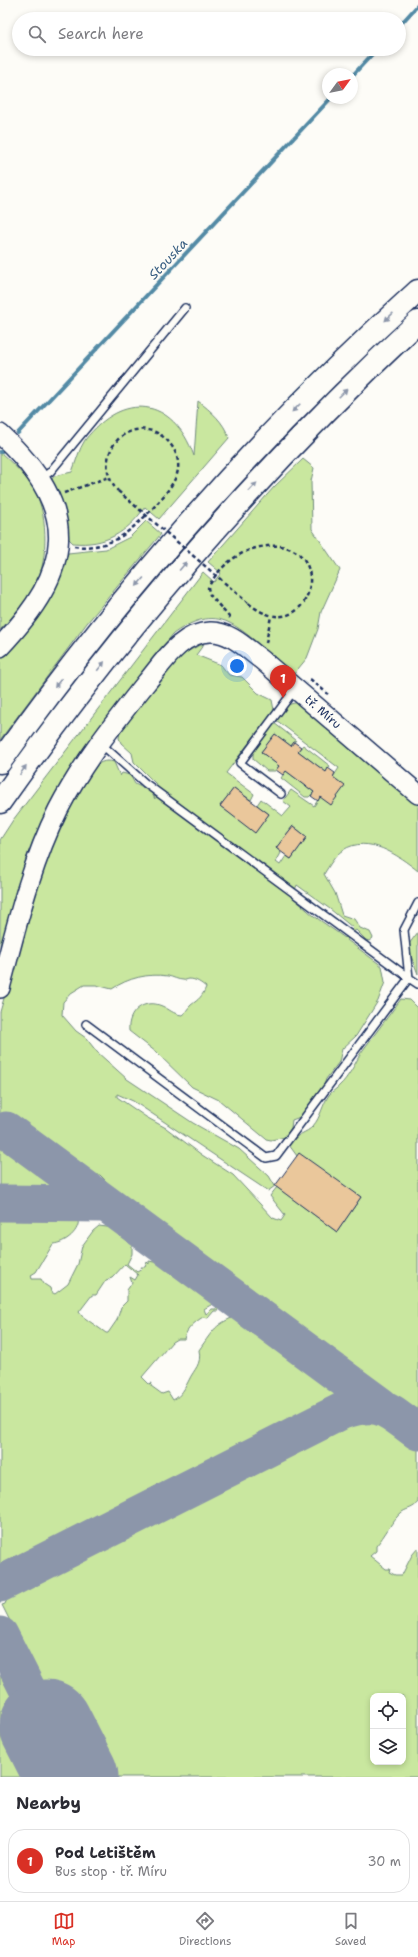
<!DOCTYPE html>
<html lang="en">
<head>
<meta charset="utf-8">
<style>
  :root { --surface:#fff; --page:#f7f7f7; --text:#2b2b33; --muted:#7c7c81; --line:#e1e1e2; --accent:#d93025 }
  body { margin:0; font-family:"Shantell Sans",sans-serif; background:var(--page); color:var(--text) }
  .controls { position:absolute; right:12px; bottom:12px; display:grid; overflow:hidden; border-radius:8px; box-shadow:0 2px 6px #0003 }
  .controls button { width:36px; height:36px; display:grid; place-items:center; padding:0; border:0; border-bottom:1px solid var(--line); background:var(--surface); color:var(--text); font:20px sans-serif }
  .compass { position:absolute; left:322px; top:68px; width:36px; height:36px; border-radius:50%; background:var(--surface); box-shadow:0 2px 6px #0003; rotate:57deg }
  .you { position:absolute; left:237px; top:666px; width:14px; height:14px; margin:-10px; border:3px solid #fff; border-radius:50%; background:#1a73e8; box-shadow:0 0 0 6px #1a73e833 }
  .badge { display:grid; place-items:center; width:26px; height:26px; border-radius:50%; background:var(--accent); color:#fff; font-size:13px; font-weight:700 }
  .pin { position:absolute; translate:-50% -33px; filter:drop-shadow(0 1px 2px #0008) }
  .pin::after { content:''; position:absolute; top:21px; width:14px; height:12px; background:inherit; clip-path:polygon(0 0,100% 0,50% 100%) }
  .list { margin:0; padding:0; list-style:none }
  h2 { display:flex; justify-content:space-between; align-items:center; height:52px; margin:0; padding:0 16px; font-size:17px }
  h2 small { font-size:13px; font-weight:400; color:var(--muted) }
  .list li { display:grid; grid-template-columns:26px 1fr auto; gap:12px; align-items:center; box-sizing:border-box; height:64px; margin:0 8px 8px; padding:0 8px; border:1px solid var(--line); border-radius:16px }
  .list b { display:block; font-size:15px; white-space:nowrap }
  .list p { margin:0; font-size:13px; white-space:nowrap; color:var(--muted) }
  .list em { font-size:13px; font-style:normal; color:var(--muted) }
  .icon { flex:none; width:22px; height:22px; fill:none; stroke:currentColor; stroke-width:2; stroke-linecap:round; stroke-linejoin:round }
  .map { position:relative; flex:none; width:418px; height:1777px; overflow:hidden }
  .search { position:absolute; background:var(--surface); box-shadow:0 2px 6px #0003; left:12px; right:12px; top:12px; height:44px; display:flex; align-items:center; gap:10px; box-sizing:border-box; padding:0 14px; border-radius:22px; color:var(--muted); font-size:15px }
  .sheet { height:124px; background:var(--surface) }
  nav { display:flex; justify-content:space-around; align-items:center; box-sizing:border-box; height:56px; border-top:1px solid var(--line); background:var(--surface); font-size:11px; color:var(--muted) }
  nav a { display:grid; justify-items:center; gap:2px }
  nav .on { color:var(--accent) }
  .map>svg:first-child { display:block }
  .green { fill:#c9e79f; stroke:#728b7e; fill-rule:evenodd }
  .lines { fill:none; stroke-linecap:round; stroke-linejoin:round }
  .stream { stroke:#538aa5; stroke-width:4 }
  .taxiway { stroke:#8c96aa; stroke-width:37 }
  .runway { stroke:#8c96aa; stroke-width:93 }
  .building { fill:#eac79b; stroke:#1b2f5e }
  .lane-casing { stroke:#1b2f5e; stroke-width:10 }
  .secondary-casing { stroke:#1b2f5e; stroke-width:22 }
  .highway-casing { stroke:#1b2f5e; stroke-width:25 }
  .path { stroke:#1b2f5e; stroke-width:2.5; stroke-dasharray:4 3; stroke-linecap:butt }
  .lane { stroke:#fdfcf7; stroke-width:7 }
  .secondary { stroke:#fdfcf7; stroke-width:19 }
  .highway { stroke:#fdfcf7; stroke-width:22 }
  .path-bridge { stroke:#1b2f5e; stroke-width:2.5; stroke-dasharray:4 3; stroke-linecap:butt }
  .oneway { fill:#8c96aa }
  .labels { text-anchor:middle; dominant-baseline:central; stroke-width:3; stroke-linejoin:round; paint-order:stroke }
  .street-label { font-size:12px; fill:#1b2f5e; stroke:#fdfcf7 }
  .water-label { font-size:13px; font-style:italic; fill:#375d81; stroke:#fdfcf7 }
</style>
</head>
<body>
<div class="map">
<svg width="418" height="1777" viewBox="0 0 418 1777">
  <rect width="100%" height="100%" fill="#fdfcf7"/>
  <filter id="ink" filterUnits="userSpaceOnUse"><feTurbulence type="fractalNoise" baseFrequency=".025" numOctaves="2"/><feDisplacementMap in="SourceGraphic" scale="8" xChannelSelector="R" yChannelSelector="G"/><feConvolveMatrix kernelMatrix="1 2 1 2 8 2 1 2 1" color-interpolation-filters="sRGB"/></filter>
  <g filter="url(#ink)">
    <path class="green" d="M198,401C211,411 224,422 229,438L159,519L145,507C127,533 105,546 73,543L68,538L60,499L52,479L54,476L72,472C76,462 79,449 85,440C123,391 173,397 194,456Z
      M0,452C12,463 23,473 32,486C48,510 49,558 36,584C29,597 11,619 0,630Z
      M303,459L314,468L311,481L312,529L340,570L321,612L318,629L307,658L293,675C277,661 242,625 222,620C204,615 187,624 173,634L81,752L55,795L41,826L0,956V840L13,820L203,572L214,582L221,573L208,562L274,487Z
      M146,521L161,534L87,623L0,740V658C31,626 58,597 68,553L106,549L130,537Z
      M204,644L196,655L221,665L229,675L242,677L258,693L272,700L274,710L226,773L254,794L251,800L234,788L220,806L255,832L269,814L257,805L261,799L283,816L291,807L283,801L291,790L314,806L339,768L276,720L287,705L298,702L345,739L418,803V871C398,855 368,834 343,850C335,855 329,866 324,874L335,893L342,915L354,919L360,928L370,932L373,938L369,941L366,940L356,930L349,935L347,940L382,966L385,982L378,1001L356,1036L342,1049L339,1062L326,1079L323,1088L316,1096L313,1104L300,1117L292,1120L291,1128L285,1137L271,1140L266,1139L219,1100L192,1087L156,1052L129,1031C127,1012 144,998 162,1006C169,1009 173,1014 182,1015C186,1012 187,1009 191,1005C199,999 202,997 206,987C201,983 196,979 189,979C188,979 184,981 183,980C178,980 173,977 168,976C148,973 128,978 112,989L96,985H84L71,993L63,1002L62,1015L76,1031L86,1038L97,1052L127,1079L193,1123L239,1149L269,1176L275,1186L268,1191L133,1101L117,1094V1097L146,1117L166,1128L202,1155L233,1175L273,1218L281,1221L285,1215L270,1196L277,1187L337,1232L361,1197L297,1156L289,1145C298,1132 306,1134 313,1126C321,1117 322,1105 329,1095C332,1091 337,1089 340,1085C347,1079 356,1063 360,1054L401,999L410,1000L418,1008V1420L303,1334L251,1298L232,1291L226,1281L210,1273L207,1274C188,1259 165,1247 147,1231C131,1219 124,1200 108,1188L107,1182L100,1175H92L66,1160L16,1125H11L3,1131L5,1138C31,1150 58,1173 77,1195L0,1192V1012L39,878L65,815L91,769C99,763 104,759 114,762L120,776L122,773L130,775L135,784L151,792L155,799L153,790L157,785L134,762L132,753L121,743L119,738L120,731C141,703 169,654 204,644ZM293,826L307,837L291,859L286,856L280,865L276,862L281,853L276,848ZM297,885L330,909L353,928L345,938L314,916L292,897Z
      M274,723L296,740L291,746L275,734L261,752L279,766L275,771H267L253,759V752Z
      M303,745L330,766L326,772L298,751Z
      M286,771L314,792L309,797H305L281,778Z
      M418,932V974L411,956L409,944Z
      M0,1215L78,1218C81,1231 65,1243 53,1244L36,1272L31,1275L32,1279H41L44,1284L50,1288L51,1292L55,1294L68,1284L78,1264L82,1246L93,1231L99,1226L107,1227L114,1225L116,1222L123,1230L126,1229L130,1242L140,1244L142,1242V1245L155,1252L160,1259C174,1264 188,1276 202,1289L207,1287L210,1288L206,1293L207,1300L221,1295L213,1300L219,1301C216,1302 207,1307 204,1309L206,1314L212,1309H216L218,1303V1311H214L208,1318L203,1317C195,1322 186,1329 184,1339H177L172,1342L142,1377L149,1384L152,1383L151,1386L162,1394L168,1392L173,1400C181,1396 185,1388 189,1380C194,1369 202,1365 199,1350C214,1329 215,1324 239,1315C249,1321 259,1327 266,1335L269,1333L270,1337L291,1352L296,1349C302,1359 312,1375 327,1373L324,1376L328,1379L335,1395L333,1403L326,1409C284,1428 244,1450 204,1471C184,1481 149,1490 134,1507V1504L20,1558L0,1572ZM135,1245L145,1246L155,1256L154,1262L149,1261V1264L147,1262L145,1267H141L142,1269L137,1272L127,1264L132,1254V1246ZM125,1264L138,1275L135,1280L130,1277L132,1283L127,1290V1301L121,1307L117,1320L108,1333H106L82,1316L79,1312L92,1295H96L106,1280L112,1278Z
      M360,1418L384,1421L418,1445V1502C413,1509 408,1508 402,1512C392,1520 385,1536 376,1546V1551L370,1556L386,1569H390L389,1572L395,1575H402L412,1555L418,1548V1777H117L81,1707L76,1704L59,1714L17,1637L14,1635V1629L2,1605L5,1604L12,1587L16,1585L67,1560L69,1556L104,1542L128,1530L129,1526L132,1528L145,1521L341,1423L340,1421ZM373,1696H403V1762H373Z
      M0,1669L33,1732L10,1744L9,1747L24,1777H0Z"/>
    <g class="lines">
      <path class="stream" d="M399,26L418,5
        M352,76L377,49
        M18,433L331,98
        M0,452H1"/>
      <path class="taxiway" d="M6,1130L381,1406
        M0,1203L104,1204
        M0,1584L342,1411C382,1398 387,1410 418,1432
        M0,1635L46,1726"/>
      <path class="runway" d="M46,1726L72,1777"/>
    </g>
    <path class="building" d="M275,734L291,746L294,742L301,747L298,751L326,772L328,768L335,773L333,777L345,786L331,805L320,797L318,801L311,796L314,792L286,771L283,775L276,770L279,766L261,752Z
      M234,788L269,814L255,833L220,806Z
      M293,826L307,837L291,859L276,848Z
      M299,1153L361,1197L337,1232L275,1186Z"/>
    <g class="lines">
      <g class="lane-casing">
        <path id="lane" d="M40,479L50,472L185,308
          M100,743L145,783L409,978L404,930L418,903
          M281,794L240,763L295,689
          M86,1024L266,1158L276,1156L409,978L418,984"/>
      </g>
      <g class="secondary-casing">
        <path id="secondary" d="M0,434C83,510 73,570 0,647
          M0,988C16,928 30,866 58,810C81,765 114,723 146,683C163,663 180,633 210,632C230,631 247,649 262,660L418,794"/>
      </g>
      <g class="highway-casing">
        <path id="highway" d="M0,762C122,591 262,432 418,291
          M0,802C124,626 261,468 418,322"/>
      </g>
      <path class="path" d="M64,493L109,477
        M74,546C88,548 102,546 115,540C133,531 171,493 177,474C182,457 171,439 155,432C118,418 92,464 118,491
        M230,618L210,595L208,588C217,569 236,553 256,548C342,527 315,657 248,603
        M266,643L271,616
        M310,679L328,694"/>
      <use href="#lane" class="lane"/>
      <use href="#secondary" class="secondary"/>
      <use href="#highway" class="highway"/>
      <path class="path-bridge" d="M118,491L248,603"/>
    </g>
    <defs><path id="oneway-solid" d="M-6-.8H1V-3.2L6.5 0L1 3.2V.8H-6Z"/></defs>
    <g class="oneway">
      <use href="#oneway-solid" transform="translate(389 317) rotate(137)"/>
      <use href="#oneway-solid" transform="translate(343 393) rotate(-45)"/>
      <use href="#oneway-solid" transform="translate(296 408) rotate(135)"/>
      <use href="#oneway-solid" transform="translate(253 487) rotate(-47)"/>
      <use href="#oneway-solid" transform="translate(183 566) rotate(-50)"/>
      <use href="#oneway-solid" transform="translate(140 582) rotate(130)"/>
      <use href="#oneway-solid" transform="translate(101 666) rotate(-51)"/>
      <use href="#oneway-solid" transform="translate(58 683) rotate(127)"/>
      <use href="#oneway-solid" transform="translate(23 770) rotate(-55)"/>
    </g>
  </g>
  <g class="labels">
    <g class="street-label">
      <text transform="translate(323 712) rotate(41)">tř. Míru</text>
    </g>
    <g class="water-label">
      <text transform="translate(168 259) rotate(-47)">Stouska</text>
    </g>
  </g>
</svg>
<div class="controls">
<button><svg class="icon" aria-label="locate" viewBox="0 0 24 24"><circle cx="12" cy="12" r="6"/><path d="M12 2v4M12 18v4M2 12h4M18 12h4"/></svg></button>
<button><svg class="icon" aria-label="layers" viewBox="0 0 24 24"><path d="M12 4l9 5-9 5-9-5zM3 14l9 5 9-5"/></svg></button>
</div>
<svg class="compass" viewBox="-18 -18 36 36"><path d="M0-13l5 13h-10z" fill="#e53935"/><path d="M0 13l5-13h-10z" fill="#7c7c81"/></svg>
<div class="you"></div>
<div class="pin badge" style="left:283px;top:698px">1</div>
<div class="search"><svg class="icon" aria-label="search" viewBox="0 0 24 24"><circle cx="10" cy="10" r="6"/><path d="M15 15l6 6"/></svg>Search here</div>
</div>
<section class="sheet">
<h2>Nearby<small></small></h2>
<ul class="list">
<li><span class="badge">1</span><div><b>Pod Letištěm</b><p>Bus stop · tř. Míru</p></div><em>30 m</em></li>
</ul>
</section>
<nav>
<a class="on"><svg class="icon" aria-label="map" viewBox="0 0 24 24"><path d="M3 6l6-2 6 2 6-2v14l-6 2-6-2-6 2zM9 4v14M15 6v14"/></svg>Map</a>
<a><svg class="icon" aria-label="directions" viewBox="0 0 24 24"><path d="M12 3l9 9-9 9-9-9zM9 14v-3h6M13 9l2 2-2 2"/></svg>Directions</a>
<a><svg class="icon" aria-label="saved" viewBox="0 0 24 24"><path d="M7 4h10v16l-5-4-5 4z"/></svg>Saved</a>
</nav>
</body>
</html>
